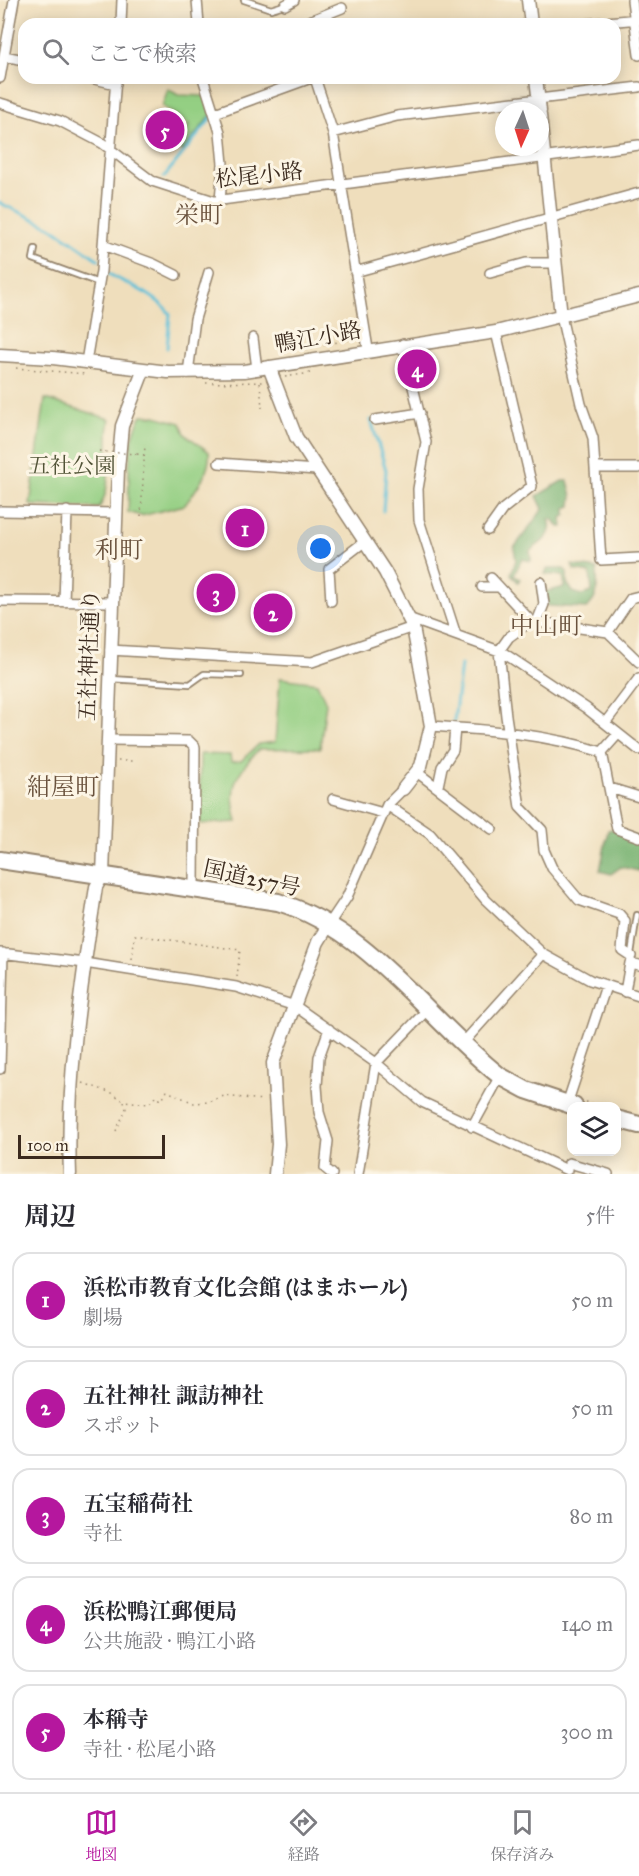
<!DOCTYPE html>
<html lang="ja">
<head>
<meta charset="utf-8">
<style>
  :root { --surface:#fff; --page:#f2f2f3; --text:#2b2b33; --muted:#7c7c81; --line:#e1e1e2; --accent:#b5179e }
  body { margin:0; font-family:"IM FELL Great Primer","Noto Serif JP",serif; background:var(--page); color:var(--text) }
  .controls { position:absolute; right:18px; bottom:18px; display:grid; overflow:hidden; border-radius:12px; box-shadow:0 3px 15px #0003 }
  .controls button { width:54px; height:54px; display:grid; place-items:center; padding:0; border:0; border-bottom:2px solid var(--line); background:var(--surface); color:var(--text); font:30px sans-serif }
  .compass { position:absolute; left:495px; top:102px; width:54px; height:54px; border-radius:50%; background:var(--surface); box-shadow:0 3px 15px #0003; rotate:183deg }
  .scale { position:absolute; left:18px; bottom:15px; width:147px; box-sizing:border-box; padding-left:6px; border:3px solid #3b2a1e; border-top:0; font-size:16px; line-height:21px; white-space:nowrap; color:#3b2a1e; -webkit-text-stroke:4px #fcf5e5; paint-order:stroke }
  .you { position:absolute; left:321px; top:549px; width:21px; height:21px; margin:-15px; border:4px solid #fff; border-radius:50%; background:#1a73e8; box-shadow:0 0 0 9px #1a73e833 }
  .badge { display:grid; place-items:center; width:39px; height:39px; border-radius:50%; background:var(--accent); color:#fff; font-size:20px; font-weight:700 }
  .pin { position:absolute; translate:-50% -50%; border:3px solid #fff; box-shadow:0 2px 6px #0006 }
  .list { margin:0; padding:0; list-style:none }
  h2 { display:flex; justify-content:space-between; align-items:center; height:78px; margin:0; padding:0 24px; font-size:26px }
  h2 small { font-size:20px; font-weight:400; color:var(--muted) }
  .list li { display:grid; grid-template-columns:39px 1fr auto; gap:18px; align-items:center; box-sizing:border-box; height:96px; margin:0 12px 12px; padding:0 12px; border:2px solid var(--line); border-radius:18px }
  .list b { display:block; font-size:22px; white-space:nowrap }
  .list p { margin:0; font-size:20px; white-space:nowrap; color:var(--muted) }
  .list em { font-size:20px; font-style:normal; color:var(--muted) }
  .icon { flex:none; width:33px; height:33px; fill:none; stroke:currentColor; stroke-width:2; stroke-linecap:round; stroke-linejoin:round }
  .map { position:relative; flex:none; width:639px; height:1174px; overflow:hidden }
  .search { position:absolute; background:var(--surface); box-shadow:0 3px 15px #0003; left:18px; right:18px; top:18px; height:66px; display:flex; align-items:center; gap:15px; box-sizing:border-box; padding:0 21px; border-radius:18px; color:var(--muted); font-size:22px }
  .sheet { height:618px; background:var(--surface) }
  nav { display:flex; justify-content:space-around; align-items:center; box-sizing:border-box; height:84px; border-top:2px solid var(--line); background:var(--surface); font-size:16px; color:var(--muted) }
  nav a { display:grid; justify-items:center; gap:3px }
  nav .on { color:var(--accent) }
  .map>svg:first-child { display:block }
  .green { fill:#94cf83; stroke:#687c50; stroke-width:1.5 }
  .forest { fill:#77b271; stroke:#596e48; stroke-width:1.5 }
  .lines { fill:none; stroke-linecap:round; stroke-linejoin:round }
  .stream { stroke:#5abfd8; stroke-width:3 }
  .lane-casing { stroke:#95846d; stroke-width:8 }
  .street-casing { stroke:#95846d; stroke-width:12 }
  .secondary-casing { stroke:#95846d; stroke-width:15 }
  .highway-casing { stroke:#95846d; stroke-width:20 }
  .path { stroke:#95846d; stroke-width:1.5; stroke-dasharray:1.5 4.5; stroke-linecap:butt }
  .lane { stroke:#fff; stroke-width:4.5 }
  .street { stroke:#fff; stroke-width:9 }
  .secondary { stroke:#fff; stroke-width:12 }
  .highway { stroke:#fff; stroke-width:16 }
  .path-bridge { stroke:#95846d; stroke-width:1.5; stroke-dasharray:1.5 4.5; stroke-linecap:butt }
  .labels { text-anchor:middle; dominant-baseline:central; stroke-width:6; stroke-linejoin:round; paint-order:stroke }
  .street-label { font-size:22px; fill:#3b2a1e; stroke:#fcf5e5 }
  .park-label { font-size:22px; fill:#515337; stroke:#fcf5e5 }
  .neighbourhood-label { font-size:24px; fill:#6a523d; stroke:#fcf5e5 }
</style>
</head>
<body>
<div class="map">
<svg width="639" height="1174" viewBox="0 0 639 1174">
  <rect width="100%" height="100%" fill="#fcf5e5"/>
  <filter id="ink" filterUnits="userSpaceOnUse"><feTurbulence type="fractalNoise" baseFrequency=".0167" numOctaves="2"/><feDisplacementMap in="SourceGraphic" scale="12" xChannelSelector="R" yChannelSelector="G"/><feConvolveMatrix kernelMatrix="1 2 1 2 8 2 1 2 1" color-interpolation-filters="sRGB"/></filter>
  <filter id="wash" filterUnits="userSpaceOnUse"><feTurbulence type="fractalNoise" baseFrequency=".008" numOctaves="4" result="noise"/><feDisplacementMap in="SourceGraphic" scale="24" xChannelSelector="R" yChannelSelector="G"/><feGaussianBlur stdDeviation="1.35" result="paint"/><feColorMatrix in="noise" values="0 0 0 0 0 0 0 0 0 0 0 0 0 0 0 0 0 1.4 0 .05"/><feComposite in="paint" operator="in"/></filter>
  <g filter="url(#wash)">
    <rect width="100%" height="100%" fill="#efdebc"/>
    <path class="green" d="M168,89L178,95L206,96L212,114L182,151L175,146L189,125L162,106Z
      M45,399L110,419C103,448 116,481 99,508L30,505Z
      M142,415L155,416L181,423L185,434L209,452C211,472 196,489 185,505L141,516L128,512C130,481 125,442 142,415Z
      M280,678L317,683L326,703L320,748L259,749C234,776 228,787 237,822L200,824V754L230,755L231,762L241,761L259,744L275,742Z"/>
    <path class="forest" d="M562,481H568L572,496L571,506L566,508V515L562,518L563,527H559L554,520L549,519C555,536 541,542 530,551L531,561L522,559L514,575L520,579L518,582L511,574L516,560L514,548L543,509L537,496Z
      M572,565L597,569C597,584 600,599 586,608L548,606L544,592L565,587L563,576L545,574L547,569H564L567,572V583L573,592L582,595L592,592L590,573L574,570Z
      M612,829L639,839V871L621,867L611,874L600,871L608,830Z"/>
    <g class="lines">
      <path class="stream" d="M164,177L212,117
        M0,203L51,227L99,260
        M104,271C126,285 154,292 170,314L167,348
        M371,420L386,470L383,511
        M454,721L461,665"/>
    </g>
  </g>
  <g filter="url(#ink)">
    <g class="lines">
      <g class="lane-casing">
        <path id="lane" d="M244,0L271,9L284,5
          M35,249L33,259L99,283
          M111,679L190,684L204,674L241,675
          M631,954L637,915"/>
      </g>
      <g class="street-casing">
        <path id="street" d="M197,0L199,24
          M632,0L639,55
          M285,5L294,0
          M121,24L122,0
          M302,24L342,8
          M586,24L639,19
          M4,56L24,60
          M0,78L14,0
          M90,78L116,84
          M203,78L220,132L223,164L220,201
          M315,78L333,133L368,349
          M0,103L60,121L102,143L152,181L214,201L639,145
          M215,113L311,78
          M333,133L397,116L639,87
          M103,245L154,264L176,275
          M355,272L639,193
          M490,273L526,263H555
          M561,316L581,404L593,438L601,560L639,558
          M253,338L257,369
          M403,344L426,442L418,489L419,520L456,635
          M86,362L101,271L116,78
          M188,373L195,319L209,272
          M375,420L420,413
          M219,463L316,470
          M596,468H639
          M0,511L116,513
          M488,530L503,509L532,486L496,332
          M491,578L531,621
          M482,587H496
          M0,601L112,602
          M331,601L329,569L364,542
          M64,602L67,511
          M408,618L502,652L586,708L639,750
          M537,622L544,604L541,582
          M608,632L631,598L639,596
          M110,650L312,662L413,627
          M605,723L639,678
          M431,726C490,730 546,734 602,752L618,734
          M108,740L189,741L195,747L194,888
          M602,752L617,829L639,837
          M418,773L492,829
          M438,786L442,767L453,750L455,728
          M610,788L639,797
          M333,799L383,813
          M387,805L430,834L486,900L543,954L590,980L639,996
          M329,924L347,897L387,805L403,789
          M0,953L85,963L236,987L295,1006L376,1063L422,1102L567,1170
          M631,956L622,950L625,921L619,914L579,900L552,868L544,850L542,830L520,807L506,716L499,651L509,637L531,621L608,632L639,662
          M625,992L630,963L639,965
          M329,1029L319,1057L317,1086L319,1112L328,1141L325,1168L332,1174
          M463,1043L543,954
          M0,1069L3,953
          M567,1104L606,986
          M472,1127L500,1076
          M569,1163L608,1174
          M358,1174L376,1063L428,1009"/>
      </g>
      <g class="secondary-casing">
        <path id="secondary" d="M528,0L531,24
          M536,78L540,111
          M540,115L561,316
          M0,355L53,358L168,372L244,371L496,332L639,296
          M269,367L296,437L385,572L413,627L431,726L421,766L403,789
          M70,1174C66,1079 82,981 96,887L103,875L118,469L122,426L144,369
          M275,1174L278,1144L273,1063L318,942L329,924"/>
      </g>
      <g class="highway-casing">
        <path id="highway" d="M0,860L278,902C371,930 426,1018 500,1076L526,1090L574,1106
          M616,1119L639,1125"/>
      </g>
      <path class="path" d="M300,350L357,338
        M16,368L86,374
        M285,377L310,373
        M206,383L264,382
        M260,383L262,408
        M99,451L105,452
        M137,454L144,455
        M141,516L145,444
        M118,761H132
        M132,959L135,935L240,950L237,977
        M83,1083L112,1093L124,1101L149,1104L155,1097L162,1100L167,1091L194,1103L209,1102L224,1096L263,1100
        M586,1102L603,1106
        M116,1131L126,1109L124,1102"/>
      <use href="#lane" class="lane"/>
      <use href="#street" class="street"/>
      <use href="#secondary" class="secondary"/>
      <use href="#highway" class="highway"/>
      <path class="path-bridge" d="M105,452L137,454"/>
    </g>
  </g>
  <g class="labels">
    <g class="street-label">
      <text transform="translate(259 175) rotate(-6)">松尾小路</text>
      <text transform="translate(318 337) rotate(-10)">鴨江小路</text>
      <text transform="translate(89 655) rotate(-88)">五社神社通り</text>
      <text transform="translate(252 878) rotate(12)">国道257号</text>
    </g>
    <g class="park-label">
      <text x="72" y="465">五社公園</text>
    </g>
    <g class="neighbourhood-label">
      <text x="199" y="215">栄町</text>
      <text x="119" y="550">利町</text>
      <text x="546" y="626">中山町</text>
      <text x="63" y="787">紺屋町</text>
    </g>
  </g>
</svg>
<div class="controls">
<button><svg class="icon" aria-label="layers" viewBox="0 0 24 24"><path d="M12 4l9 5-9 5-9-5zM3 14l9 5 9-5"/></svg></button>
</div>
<svg class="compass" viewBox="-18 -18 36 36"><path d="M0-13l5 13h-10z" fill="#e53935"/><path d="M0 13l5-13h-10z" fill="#7c7c81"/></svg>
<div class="scale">100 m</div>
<div class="you"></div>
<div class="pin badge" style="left:245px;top:528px">1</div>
<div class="pin badge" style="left:273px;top:613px">2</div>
<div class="pin badge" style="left:216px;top:593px">3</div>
<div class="pin badge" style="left:417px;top:369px">4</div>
<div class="pin badge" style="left:165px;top:130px">5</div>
<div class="search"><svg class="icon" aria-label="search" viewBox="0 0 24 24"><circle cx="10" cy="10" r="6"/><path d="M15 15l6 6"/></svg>ここで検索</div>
</div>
<section class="sheet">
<h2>周辺<small>5件</small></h2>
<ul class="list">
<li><span class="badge">1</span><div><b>浜松市教育文化会館 (はまホール)</b><p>劇場</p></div><em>50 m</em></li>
<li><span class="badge">2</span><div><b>五社神社 諏訪神社</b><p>スポット</p></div><em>50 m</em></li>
<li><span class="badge">3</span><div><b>五宝稲荷社</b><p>寺社</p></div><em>80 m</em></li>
<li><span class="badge">4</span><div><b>浜松鴨江郵便局</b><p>公共施設 · 鴨江小路</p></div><em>140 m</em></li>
<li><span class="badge">5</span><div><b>本稱寺</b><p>寺社 · 松尾小路</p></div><em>300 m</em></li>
</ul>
</section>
<nav>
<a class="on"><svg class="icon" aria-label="map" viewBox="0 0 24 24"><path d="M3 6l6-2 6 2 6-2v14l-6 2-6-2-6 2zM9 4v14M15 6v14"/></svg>地図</a>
<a><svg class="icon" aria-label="directions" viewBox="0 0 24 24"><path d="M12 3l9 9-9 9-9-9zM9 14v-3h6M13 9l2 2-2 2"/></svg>経路</a>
<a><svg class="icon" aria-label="saved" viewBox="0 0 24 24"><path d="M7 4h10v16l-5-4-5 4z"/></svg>保存済み</a>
</nav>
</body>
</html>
